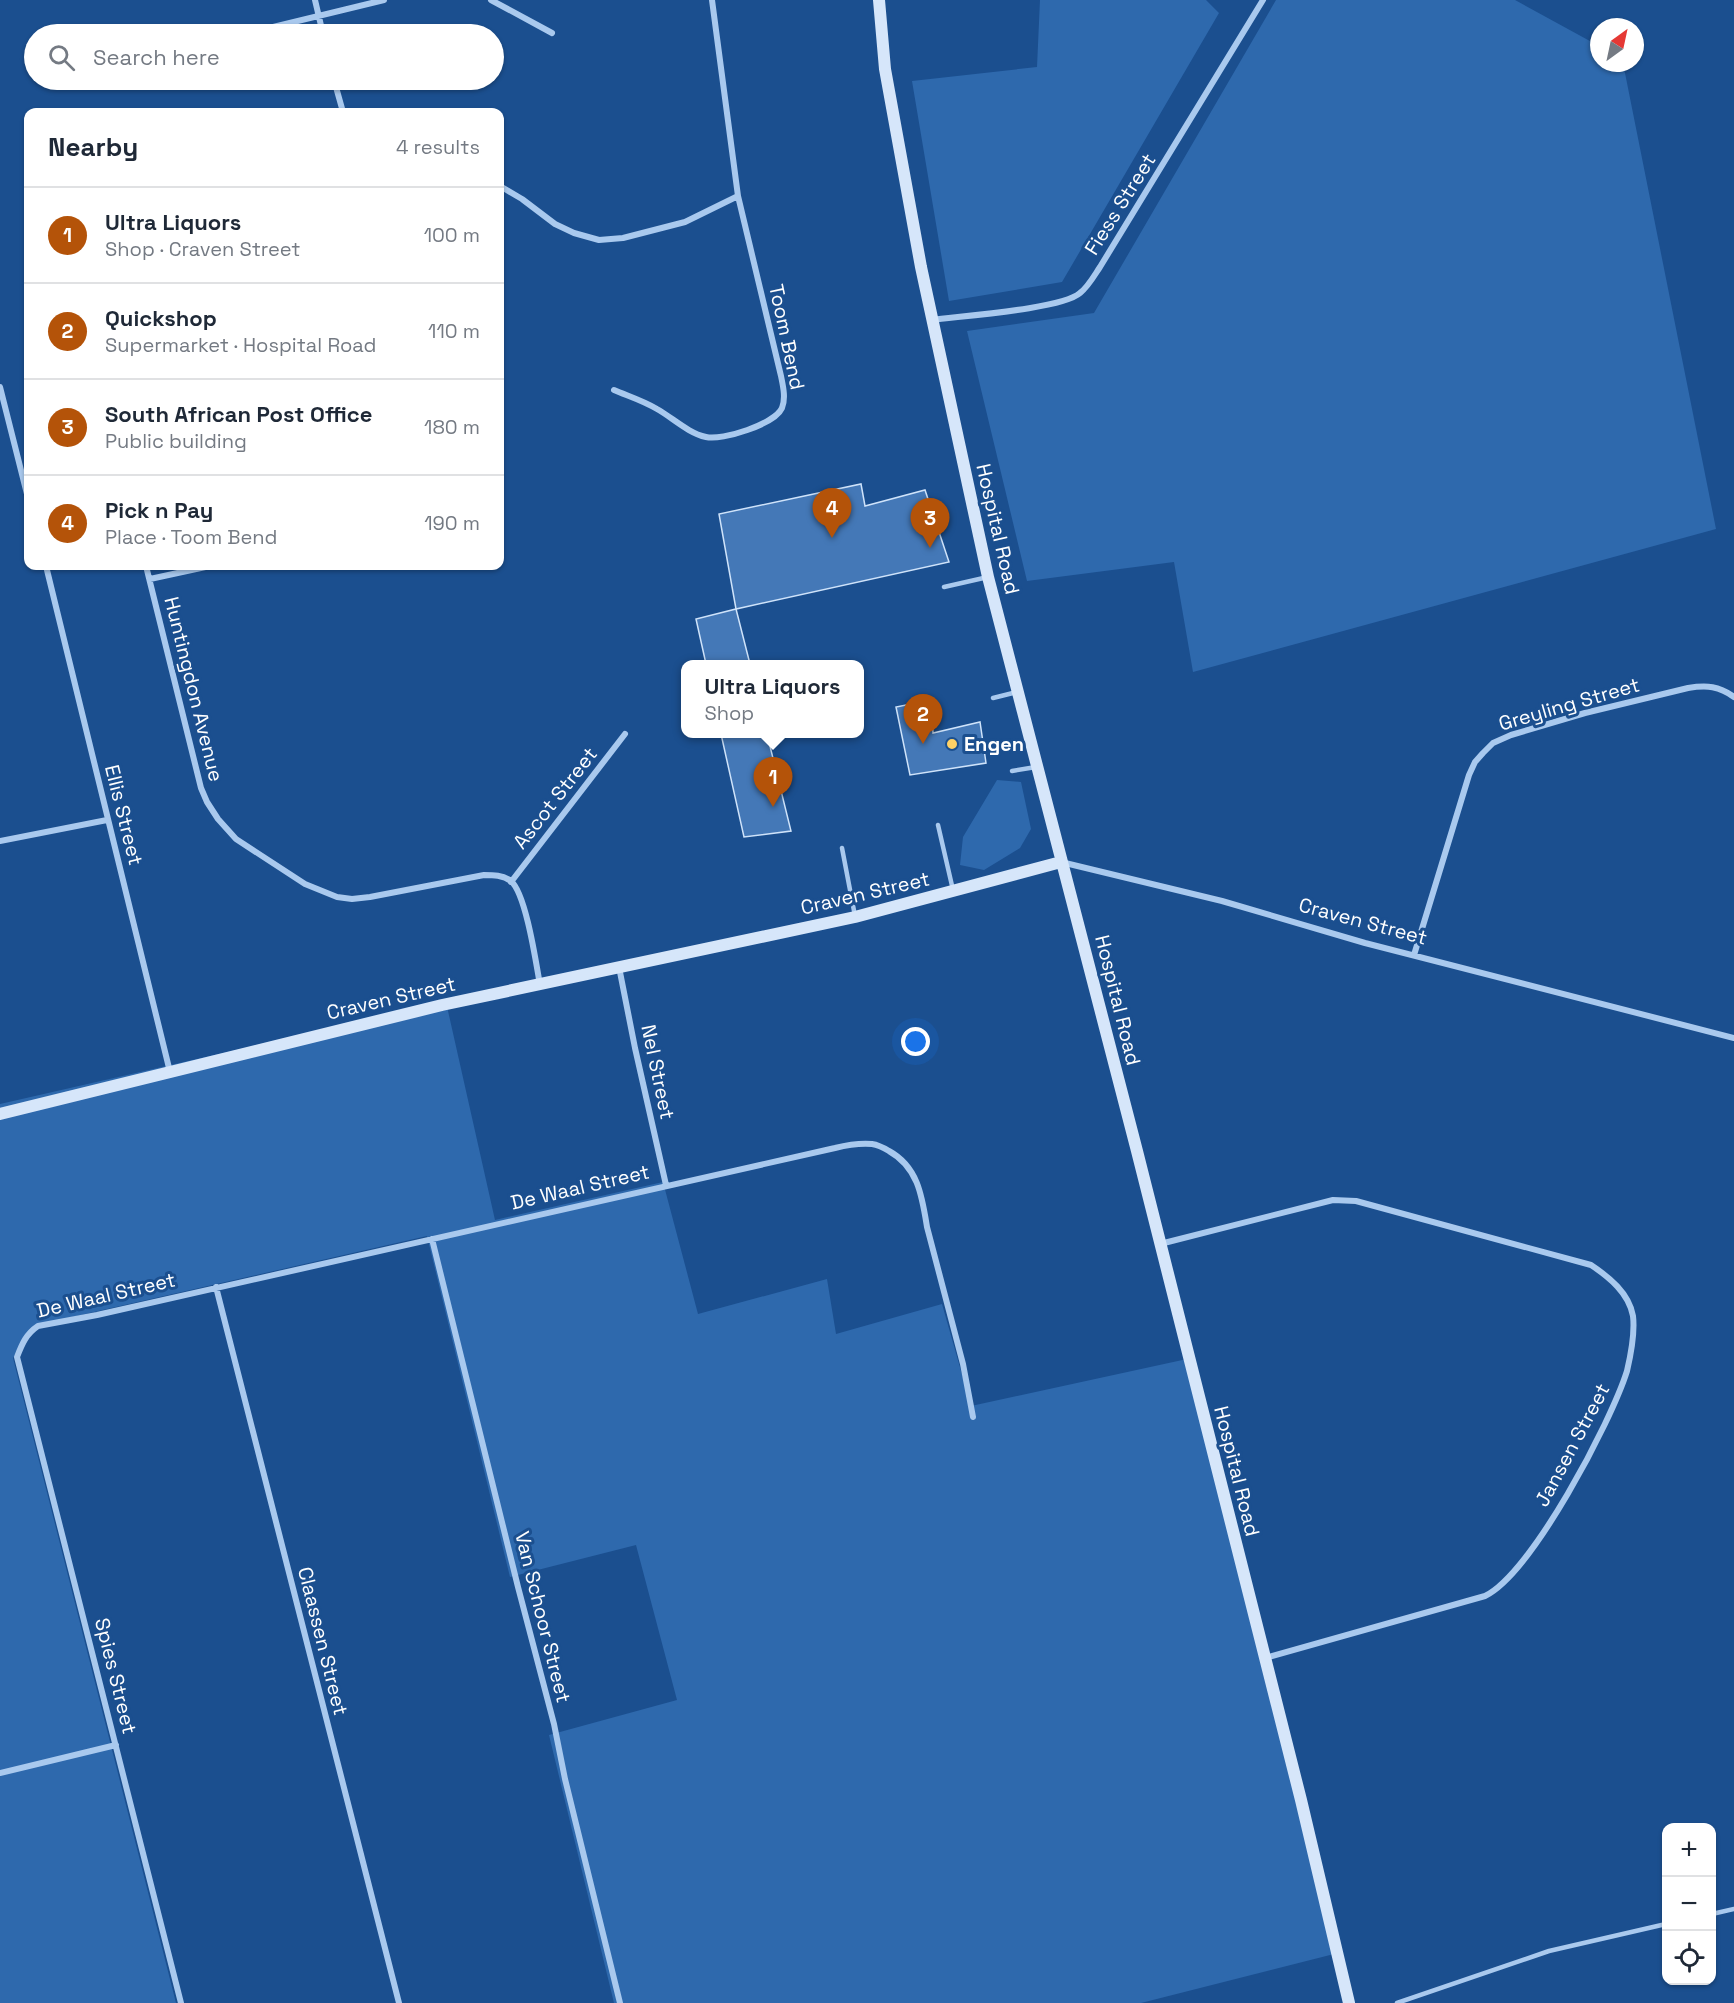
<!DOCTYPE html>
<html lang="en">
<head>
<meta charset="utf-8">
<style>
  :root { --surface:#fff; --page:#f2f2f3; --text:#1f2937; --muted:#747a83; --line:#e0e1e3; --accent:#b45309 }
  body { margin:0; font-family:"Space Grotesk",sans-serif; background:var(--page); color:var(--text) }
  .controls { position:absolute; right:18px; bottom:18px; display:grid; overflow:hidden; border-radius:12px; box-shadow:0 2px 4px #0004 }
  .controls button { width:54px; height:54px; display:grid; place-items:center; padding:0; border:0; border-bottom:2px solid var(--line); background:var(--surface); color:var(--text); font:30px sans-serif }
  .compass { position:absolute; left:1590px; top:18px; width:54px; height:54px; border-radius:50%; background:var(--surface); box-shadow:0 2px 4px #0004; rotate:33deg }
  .you { position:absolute; left:916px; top:1042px; width:21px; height:21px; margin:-15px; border:4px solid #fff; border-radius:50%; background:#1a73e8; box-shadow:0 0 0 9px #1a73e833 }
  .badge { display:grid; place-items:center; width:39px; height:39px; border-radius:50%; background:var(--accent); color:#fff; font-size:20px; font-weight:700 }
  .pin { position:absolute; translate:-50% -50px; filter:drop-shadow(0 2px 3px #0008) }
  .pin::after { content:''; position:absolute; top:32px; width:21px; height:18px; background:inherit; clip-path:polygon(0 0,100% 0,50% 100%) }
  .popup { position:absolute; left:681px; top:660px; width:183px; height:78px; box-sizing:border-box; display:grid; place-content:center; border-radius:12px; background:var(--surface); filter:drop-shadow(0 2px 4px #0005); font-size:20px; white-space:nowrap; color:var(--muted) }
  .popup b { font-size:22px; color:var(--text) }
  .popup::after { content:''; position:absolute; left:50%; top:100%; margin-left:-12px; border:12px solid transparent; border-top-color:var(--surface) }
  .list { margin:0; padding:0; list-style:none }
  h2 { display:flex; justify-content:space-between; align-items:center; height:78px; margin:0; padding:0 24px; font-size:26px }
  h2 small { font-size:20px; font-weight:400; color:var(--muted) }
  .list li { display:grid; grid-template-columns:39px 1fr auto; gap:18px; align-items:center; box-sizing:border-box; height:96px; padding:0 24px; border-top:2px solid var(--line) }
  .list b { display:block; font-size:22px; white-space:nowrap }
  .list p { margin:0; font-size:20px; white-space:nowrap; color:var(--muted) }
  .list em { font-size:20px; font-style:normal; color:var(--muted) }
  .icon { flex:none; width:33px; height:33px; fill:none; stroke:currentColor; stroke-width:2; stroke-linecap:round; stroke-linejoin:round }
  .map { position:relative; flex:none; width:1734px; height:2003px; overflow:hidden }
  .search { position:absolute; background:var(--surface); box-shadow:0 2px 4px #0004; left:24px; top:24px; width:480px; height:66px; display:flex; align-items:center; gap:15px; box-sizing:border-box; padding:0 21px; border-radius:33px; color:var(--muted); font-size:22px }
  .panel { position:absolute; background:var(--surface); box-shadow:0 2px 4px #0004; left:24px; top:108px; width:480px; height:462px; border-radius:12px }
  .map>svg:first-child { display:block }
  .green { fill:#2e69ad }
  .building { fill:#4478b7; stroke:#cfe3fa; stroke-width:1.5 }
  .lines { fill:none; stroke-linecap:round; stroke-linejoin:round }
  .lane { stroke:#a9c9ee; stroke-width:4.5 }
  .street { stroke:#a9c9ee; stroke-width:6 }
  .secondary { stroke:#d6e6fa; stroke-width:12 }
  .poi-dot { fill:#ffd166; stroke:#1b4f8f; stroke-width:2 }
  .labels { text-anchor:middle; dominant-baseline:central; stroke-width:6; stroke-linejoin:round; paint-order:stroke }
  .street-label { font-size:20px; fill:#fff; stroke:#1b4f8f }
  .poi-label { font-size:20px; font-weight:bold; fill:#fff; stroke:#1b4f8f; text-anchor:start }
</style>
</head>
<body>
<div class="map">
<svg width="1734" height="2003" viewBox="0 0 1734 2003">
  <rect width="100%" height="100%" fill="#1b4f8f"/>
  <path class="green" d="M1040,0H1206L1219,13L1062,282L949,301L912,81L1037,67Z
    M1276,0H1515L1599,46V63H1623L1716,529L1193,672L1174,562L1027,581L967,331L1094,313Z
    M997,780L1021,782L1031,829L1020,848L984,870L960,865L963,837Z
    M446,1002L495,1220L663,1182L698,1314L827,1279L836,1334L942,1304L971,1406L1187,1359L1338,1953L1141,2003H614L549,1735L677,1700L636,1545L510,1577L427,1236L37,1325L13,1358L176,2003H0V1104Z"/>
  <path class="building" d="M861,484L865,506L925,490L949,562L736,609L719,514Z
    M736,609L750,664H706L696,619Z
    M931,700L933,733L980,722L986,763L910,775L896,707Z
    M721,734H767L791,831L744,837Z"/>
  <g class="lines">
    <path class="lane" d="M944,587L988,577
      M993,698L1017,692
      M1012,771L1036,767
      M938,825L953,890
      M842,848L855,916
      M1712,1914L1734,1909
      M1397,2003L1549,1951L1666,1924"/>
    <path class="street" d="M315,0L323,34
      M491,0L552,33
      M244,34L384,0
      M334,80L343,112
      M500,186L522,199L555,224L574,233L599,240L623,238L685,222L738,196
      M932,320C961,316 1062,309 1080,293C1088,287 1094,276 1100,267L1263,0
      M0,387L28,498
      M614,390C628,396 644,401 657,409C673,418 688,433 706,437C722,441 775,424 782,408C786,398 783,386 781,376L738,196L712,0
      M46,566L170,1072
      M146,566L201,788L207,802L218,819L236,839L305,884L337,897L352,899L370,897L484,875C493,875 503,875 511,881C526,894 536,963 540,985
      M150,579L210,566
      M0,841L107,820
      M1061,862L1222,901L1365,943L1734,1038
      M511,882L625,734
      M1414,955L1469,775L1475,762L1483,753L1493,743L1511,735L1585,713L1688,688C1707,685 1719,686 1734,697
      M619,967L635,1048L666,1185
      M432,1239L518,1587L554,1724L565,1779L620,2003
      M1160,1244L1333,1200L1356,1201L1591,1265C1609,1277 1629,1293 1633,1316C1635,1333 1631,1354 1627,1371C1611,1422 1532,1573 1485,1596L1265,1658
      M216,1287L399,2003
      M0,1773L116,1745
      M181,2003L17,1357C22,1344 26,1334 38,1326L97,1315L835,1148C847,1145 860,1143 872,1144C879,1145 884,1148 889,1151C918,1167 922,1196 927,1227L963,1364L973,1417"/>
    <path class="secondary" d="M879,0L885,69L921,267L988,577L1137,1151L1301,1800L1349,2003
      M0,1114L442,1005L855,917L1061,862"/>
  </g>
  <circle class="poi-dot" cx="952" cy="744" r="6"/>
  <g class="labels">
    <g class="street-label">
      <text transform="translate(1120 204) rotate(-58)">Fiess Street</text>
      <text transform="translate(787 337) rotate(78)">Toom Bend</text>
      <text transform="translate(998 529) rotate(77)">Hospital Road</text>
      <text transform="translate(194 689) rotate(76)">Huntingdon Avenue</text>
      <text transform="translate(1569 704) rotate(-16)">Greyling Street</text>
      <text transform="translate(555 798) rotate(-52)">Ascot Street</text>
      <text transform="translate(124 815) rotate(76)">Ellis Street</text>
      <text transform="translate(865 893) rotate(-13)">Craven Street</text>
      <text transform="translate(1363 921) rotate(15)">Craven Street</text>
      <text transform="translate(391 998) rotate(-13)">Craven Street</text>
      <text transform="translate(1118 1000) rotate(76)">Hospital Road</text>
      <text transform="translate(658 1072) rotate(78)">Nel Street</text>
      <text transform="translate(580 1187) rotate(-13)">De Waal Street</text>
      <text transform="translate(106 1295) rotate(-13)">De Waal Street</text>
      <text transform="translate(1572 1445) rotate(-62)">Jansen Street</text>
      <text transform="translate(1237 1471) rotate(76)">Hospital Road</text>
      <text transform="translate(543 1617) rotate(76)">Van Schoor Street</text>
      <text transform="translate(323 1641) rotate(76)">Claassen Street</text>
      <text transform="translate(116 1676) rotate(76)">Spies Street</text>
    </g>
    <g class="poi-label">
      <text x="964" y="744">Engen</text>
    </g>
  </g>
</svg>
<div class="controls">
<button>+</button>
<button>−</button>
<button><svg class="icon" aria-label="locate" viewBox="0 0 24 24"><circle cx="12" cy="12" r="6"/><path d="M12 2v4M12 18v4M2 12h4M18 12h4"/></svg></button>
</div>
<svg class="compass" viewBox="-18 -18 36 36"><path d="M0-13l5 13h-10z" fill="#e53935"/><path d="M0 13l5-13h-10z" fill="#747a83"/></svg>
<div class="you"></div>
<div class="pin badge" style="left:773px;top:807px">1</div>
<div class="popup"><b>Ultra Liquors</b>Shop</div>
<div class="pin badge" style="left:923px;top:744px">2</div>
<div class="pin badge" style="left:930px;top:548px">3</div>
<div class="pin badge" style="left:832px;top:538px">4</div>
<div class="search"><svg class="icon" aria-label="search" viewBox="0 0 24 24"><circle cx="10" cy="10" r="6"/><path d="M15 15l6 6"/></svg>Search here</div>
<section class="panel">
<h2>Nearby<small>4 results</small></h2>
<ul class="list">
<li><span class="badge">1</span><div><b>Ultra Liquors</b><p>Shop · Craven Street</p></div><em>100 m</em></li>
<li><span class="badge">2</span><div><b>Quickshop</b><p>Supermarket · Hospital Road</p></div><em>110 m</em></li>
<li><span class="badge">3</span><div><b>South African Post Office</b><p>Public building</p></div><em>180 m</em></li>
<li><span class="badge">4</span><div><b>Pick n Pay</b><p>Place · Toom Bend</p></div><em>190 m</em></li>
</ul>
</section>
</div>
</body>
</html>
